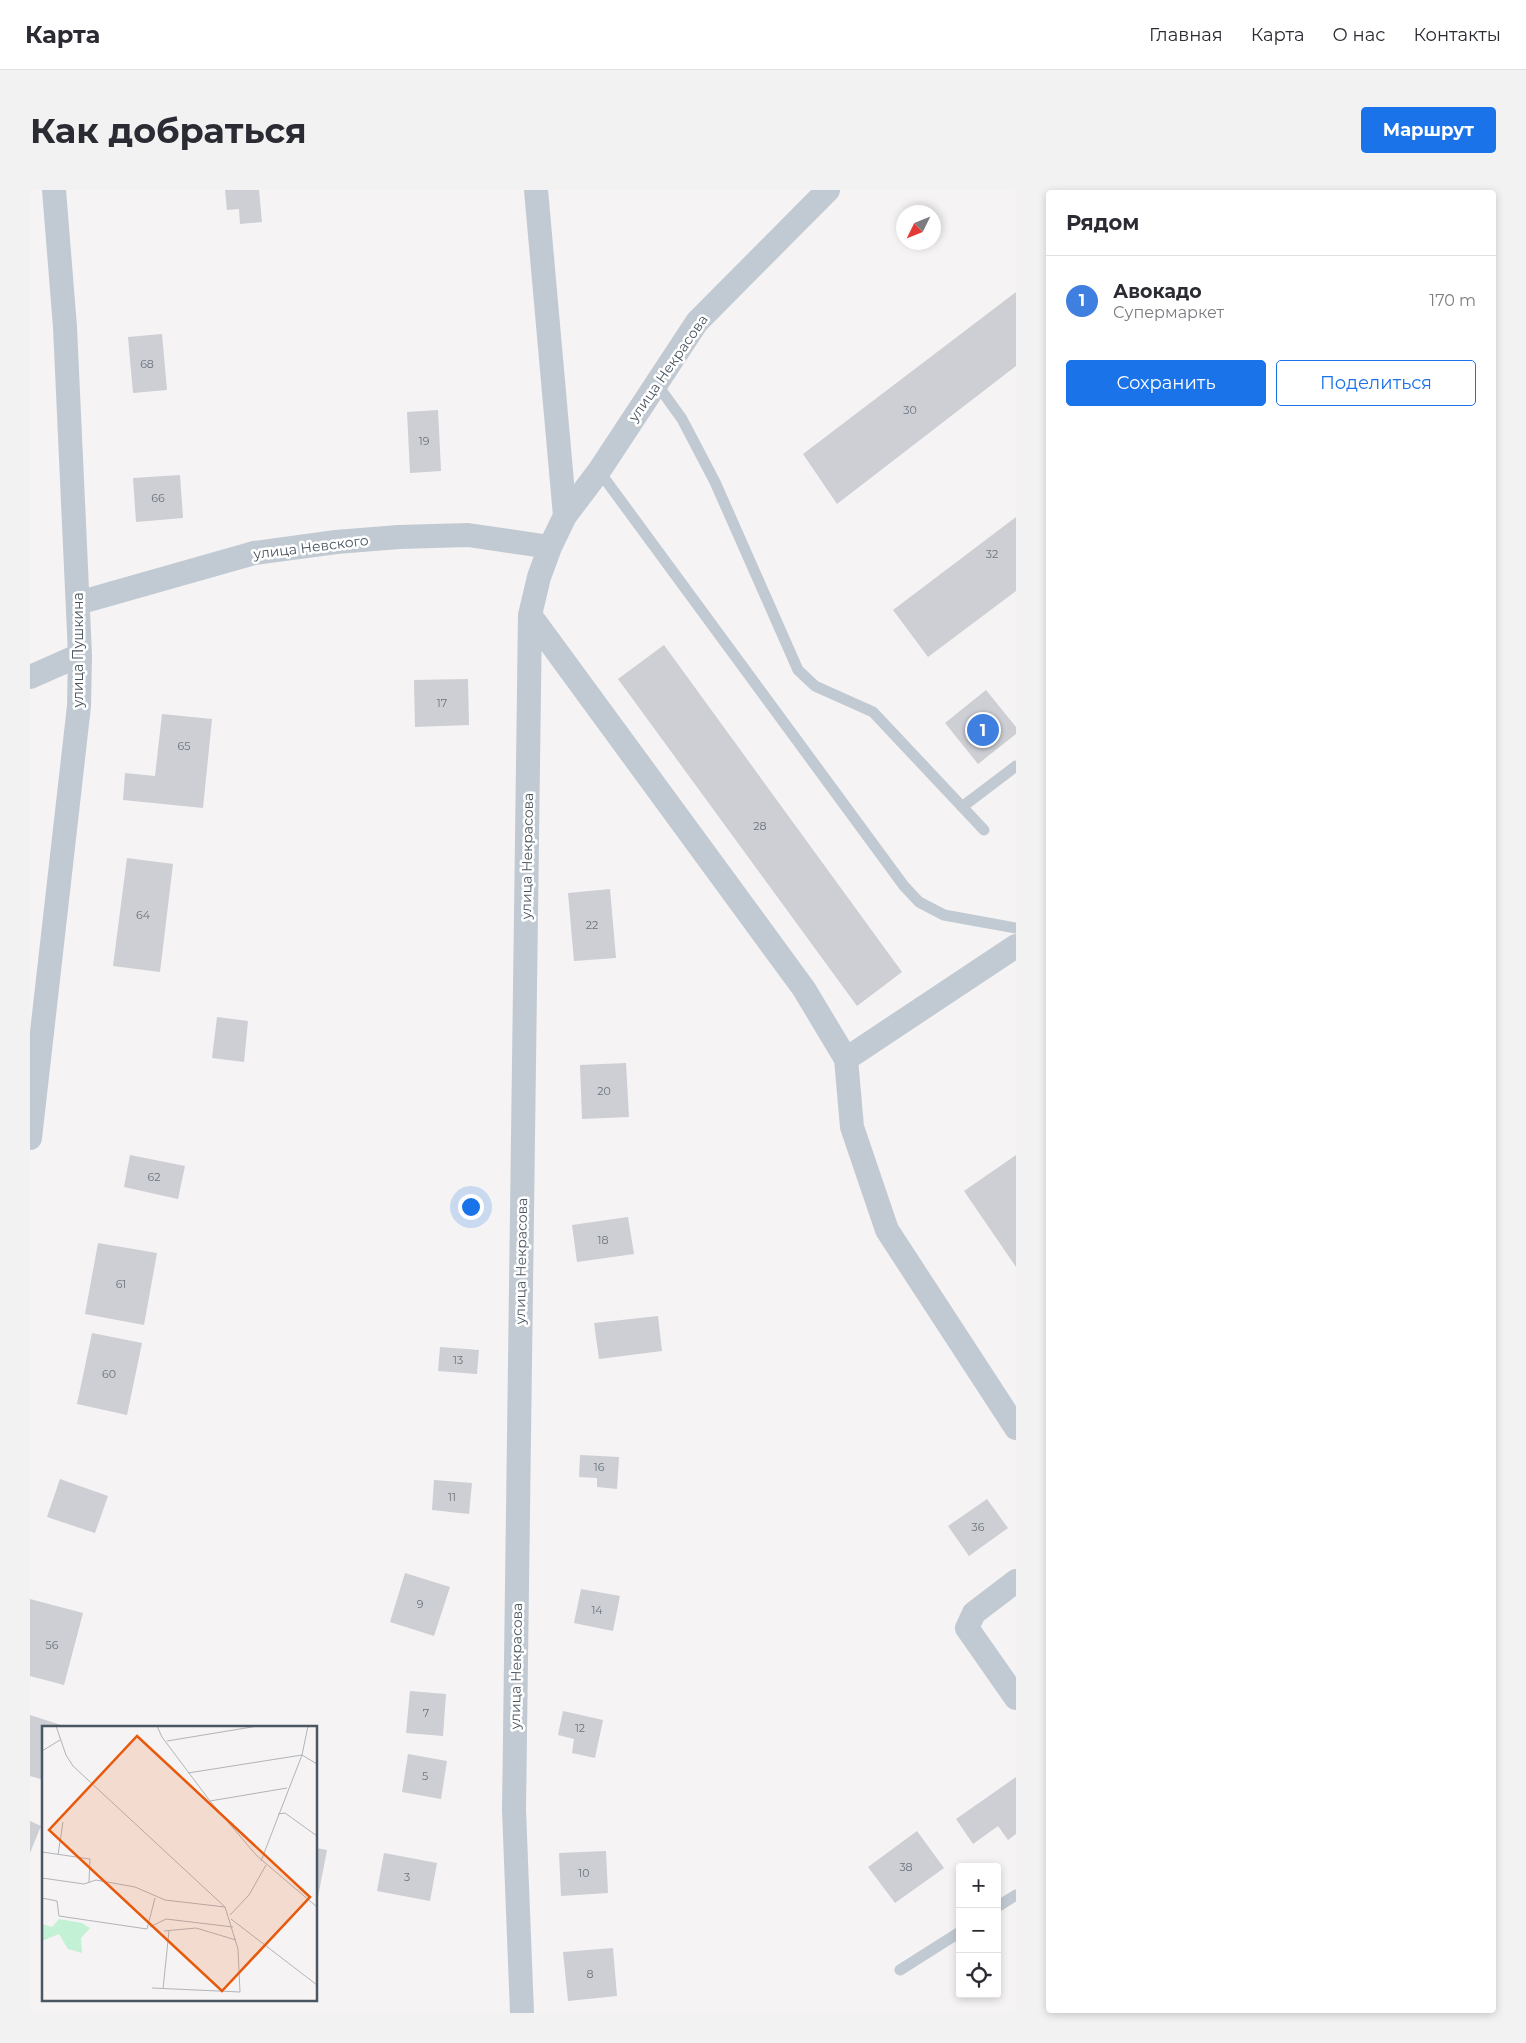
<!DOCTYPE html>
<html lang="ru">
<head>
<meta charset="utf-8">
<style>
  :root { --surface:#fff; --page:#f2f2f3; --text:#2b2b33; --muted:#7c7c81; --line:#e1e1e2; --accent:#1a73e8 }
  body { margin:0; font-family:Montserrat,sans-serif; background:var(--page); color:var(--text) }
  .controls { position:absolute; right:15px; bottom:15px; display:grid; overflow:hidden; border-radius:5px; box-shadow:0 2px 8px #0003 }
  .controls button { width:45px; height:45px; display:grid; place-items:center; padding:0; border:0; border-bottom:1px solid var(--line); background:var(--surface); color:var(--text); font:25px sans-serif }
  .compass { position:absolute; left:866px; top:15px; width:45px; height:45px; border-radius:50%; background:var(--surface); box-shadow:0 2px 8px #0003; rotate:227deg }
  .you { position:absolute; left:440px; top:1016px; width:18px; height:18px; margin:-12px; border:4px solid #fff; border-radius:50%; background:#1a73e8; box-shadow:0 0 0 8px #1a73e833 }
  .badge { display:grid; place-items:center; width:32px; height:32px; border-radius:50%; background:var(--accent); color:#fff; font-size:16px; font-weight:700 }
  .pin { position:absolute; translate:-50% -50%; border:2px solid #fff; box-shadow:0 1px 5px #0006 }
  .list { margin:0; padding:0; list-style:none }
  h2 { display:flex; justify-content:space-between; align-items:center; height:65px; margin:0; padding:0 20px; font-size:21px }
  h2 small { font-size:16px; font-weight:400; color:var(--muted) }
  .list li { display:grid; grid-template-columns:32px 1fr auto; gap:15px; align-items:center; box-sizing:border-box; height:90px; padding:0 20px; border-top:1px solid var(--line) }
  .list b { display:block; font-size:19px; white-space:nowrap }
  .list p { margin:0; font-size:16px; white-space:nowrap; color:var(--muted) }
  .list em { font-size:16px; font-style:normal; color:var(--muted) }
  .actions { display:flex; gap:10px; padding:15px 20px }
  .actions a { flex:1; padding:11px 0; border:1px solid var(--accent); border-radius:5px; text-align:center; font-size:18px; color:var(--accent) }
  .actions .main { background:var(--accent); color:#fff }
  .icon { flex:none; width:28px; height:28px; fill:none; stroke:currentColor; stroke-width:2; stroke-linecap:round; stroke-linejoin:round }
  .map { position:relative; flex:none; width:986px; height:1823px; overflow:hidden; border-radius:5px }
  header { display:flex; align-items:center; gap:30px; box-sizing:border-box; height:70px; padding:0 25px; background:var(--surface); border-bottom:1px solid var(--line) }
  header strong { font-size:24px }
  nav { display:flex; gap:28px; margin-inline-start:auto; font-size:18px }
  .intro { display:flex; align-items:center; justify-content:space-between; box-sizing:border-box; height:120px; padding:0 30px }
  h1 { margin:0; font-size:35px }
  .button { padding:12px 22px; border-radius:5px; background:var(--accent); color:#fff; font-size:18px; font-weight:700 }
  main { display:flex; gap:30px; padding:0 30px }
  aside { flex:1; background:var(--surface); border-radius:5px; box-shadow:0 2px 8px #0003 }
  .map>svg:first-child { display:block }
  .building { fill:#cdcfd5 }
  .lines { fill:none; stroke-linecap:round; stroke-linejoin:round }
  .service { stroke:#c1cad2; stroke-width:11 }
  .minor { stroke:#c1cad2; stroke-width:24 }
  .labels { text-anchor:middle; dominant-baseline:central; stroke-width:5; stroke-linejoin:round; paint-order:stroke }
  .number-label { font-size:11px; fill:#6b747e }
  .street-label { font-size:14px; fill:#4a5661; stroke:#fff }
  .inset-road { fill:none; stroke:#b1b4b9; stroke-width:1 }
  .view { fill:#e8590c; fill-opacity:0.15; stroke:#e8590c; stroke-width:2.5 }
  .inset-edge { fill:none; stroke:#4a5661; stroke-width:2.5 }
</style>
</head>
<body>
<header>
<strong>Карта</strong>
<nav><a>Главная</a><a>Карта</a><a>О нас</a><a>Контакты</a></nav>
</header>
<div class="intro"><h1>Как добраться</h1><a class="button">Маршрут</a></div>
<main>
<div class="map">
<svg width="986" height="1823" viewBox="0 0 986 1823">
  <rect width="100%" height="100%" fill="#f5f3f3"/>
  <path class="building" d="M195,0H229L232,32L210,34L209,19L197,20Z
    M986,102V176L807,314L773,264Z
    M132,144L137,200L103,203L98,147Z
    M408,220L411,281L380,283L377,222Z
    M150,285L153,328L106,332L103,288Z
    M986,327V401L898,467L863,420Z
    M634,455L872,782L827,816L588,489Z
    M438,489L439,535L385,537L384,490Z
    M956,500L986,537V544L948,574L915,533Z
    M132,524L182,529L173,618L93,610L95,583L125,586Z
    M97,668L143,674L130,782L83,776Z
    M580,699L586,768L544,771L538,703Z
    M187,827L218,831L214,872L182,868Z
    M596,873L599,927L552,929L550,875Z
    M100,965L155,976L148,1009L94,997Z
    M986,965V1077L934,1001Z
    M598,1027L604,1064L547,1072L542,1035Z
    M68,1053L127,1063L114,1135L55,1124Z
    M628,1126L632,1161L569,1169L564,1133Z
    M62,1143L112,1153L97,1225L47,1214Z
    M410,1157L449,1160L447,1184L408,1181Z
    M550,1265L589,1267L587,1299L567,1297V1288L549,1287Z
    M30,1289L78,1306L65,1343L17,1327Z
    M404,1290L442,1293L439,1324L402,1320Z
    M957,1309L978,1338L939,1366L918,1336Z
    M375,1383L420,1397L404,1446L360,1432Z
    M551,1399L590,1406L583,1441L544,1433Z
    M0,1409L53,1423L34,1495L0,1486Z
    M380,1501L416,1504L413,1546L376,1543Z
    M533,1521L573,1530L565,1568L542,1563L544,1549L528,1545Z
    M0,1525L34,1536L14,1537V1590L0,1586Z
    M378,1564L417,1571L411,1609L372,1602Z
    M986,1587V1644L978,1650L968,1636L943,1654L926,1629Z
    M0,1631L11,1636L0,1663Z
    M887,1641L914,1678L865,1713L838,1677Z
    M286,1658L297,1660L287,1712H286Z
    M576,1661L578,1703L531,1706L529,1663Z
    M354,1663L407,1673L400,1711L347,1701Z
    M583,1758L587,1806L538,1811L533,1762Z"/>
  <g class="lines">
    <path class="service" d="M626,193L652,229L685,292L768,480L785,496L843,522L954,640
      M569,281L874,696L889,712L914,725L986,738
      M932,617L986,576
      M967,1717L986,1705
      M870,1780L930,1742"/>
    <path class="minor" d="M506,0L535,326
      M48,413L224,363L306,352L369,347L438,345L520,357
      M500,425L774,799L816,869L822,937L857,1040L986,1238
      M0,487L50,465
      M816,869L986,756
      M0,948L49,516L50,465L35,137L24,0
      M986,1391L944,1423L937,1438L986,1508
      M492,1823L484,1620L500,425L509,387L520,357L535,326L569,281L667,132L798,0"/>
  </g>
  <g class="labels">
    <g class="number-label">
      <text x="117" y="174">68</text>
      <text x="880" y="220">30</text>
      <text x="394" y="251">19</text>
      <text x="128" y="308">66</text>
      <text x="962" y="364">32</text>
      <text x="412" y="513">17</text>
      <text x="154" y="556">65</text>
      <text x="730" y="636">28</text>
      <text x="113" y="725">64</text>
      <text x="562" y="735">22</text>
      <text x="574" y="901">20</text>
      <text x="124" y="987">62</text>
      <text x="573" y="1050">18</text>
      <text x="91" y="1094">61</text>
      <text x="428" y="1170">13</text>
      <text x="79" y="1184">60</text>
      <text x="569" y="1277">16</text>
      <text x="422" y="1307">11</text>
      <text x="948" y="1337">36</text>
      <text x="390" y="1414">9</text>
      <text x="567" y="1420">14</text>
      <text x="22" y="1455">56</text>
      <text x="396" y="1523">7</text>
      <text x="550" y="1538">12</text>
      <text x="395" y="1586">5</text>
      <text x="876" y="1677">38</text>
      <text x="554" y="1683">10</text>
      <text x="377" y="1687">3</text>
      <text x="560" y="1784">8</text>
    </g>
    <g class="street-label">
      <text transform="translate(638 178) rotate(-55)">улица Некрасова</text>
      <text transform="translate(281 357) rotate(-7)">улица Невского</text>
      <text transform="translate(48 460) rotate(-90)">улица Пушкина</text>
      <text transform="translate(497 666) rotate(-89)">улица Некрасова</text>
      <text transform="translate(491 1071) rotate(-89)">улица Некрасова</text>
      <text transform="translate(486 1476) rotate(-89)">улица Некрасова</text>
    </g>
  </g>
  <g transform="translate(12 1536)">
    <rect width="275" height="275" fill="#f5f3f3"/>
    <path d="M17,193L40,197L48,202L39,212L40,227L26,223L17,208L0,215V198L10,201Z" fill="#c3f1d5"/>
    <path class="inset-road" d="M14,0L24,29L31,40L183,181L196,223L198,266M115,0L120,11L168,75L215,130L275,181M125,15L216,0M0,25L18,14M146,47L260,29L275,38M168,75L245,62M236,88L243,87L275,110M0,126L48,133L47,156M16,129L21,96M219,135L260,29L266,0M0,152L42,158L54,154L93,161L123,174L183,181M0,172L15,175L17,190L105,203L113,172M188,189L207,169L224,139M189,193L275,259M108,201L124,193L191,201M122,205L154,202L194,214M110,262L198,266M121,263L127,205"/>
    <path class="view" d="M95,10L268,171L180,265L7,104Z"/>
    <rect width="275" height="275" class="inset-edge"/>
  </g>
</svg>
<div class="controls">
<button>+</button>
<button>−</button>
<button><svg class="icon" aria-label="locate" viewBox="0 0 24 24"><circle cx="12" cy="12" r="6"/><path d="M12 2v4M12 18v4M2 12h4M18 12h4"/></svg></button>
</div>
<svg class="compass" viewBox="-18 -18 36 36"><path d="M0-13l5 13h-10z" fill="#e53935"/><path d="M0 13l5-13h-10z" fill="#7c7c81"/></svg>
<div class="you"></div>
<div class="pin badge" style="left:953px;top:540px;background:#3f7fe0">1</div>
</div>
<aside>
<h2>Рядом<small></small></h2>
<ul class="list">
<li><span class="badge" style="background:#3f7fe0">1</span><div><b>Авокадо</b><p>Супермаркет</p></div><em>170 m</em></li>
</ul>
<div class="actions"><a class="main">Сохранить</a><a>Поделиться</a></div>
</aside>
</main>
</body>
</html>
